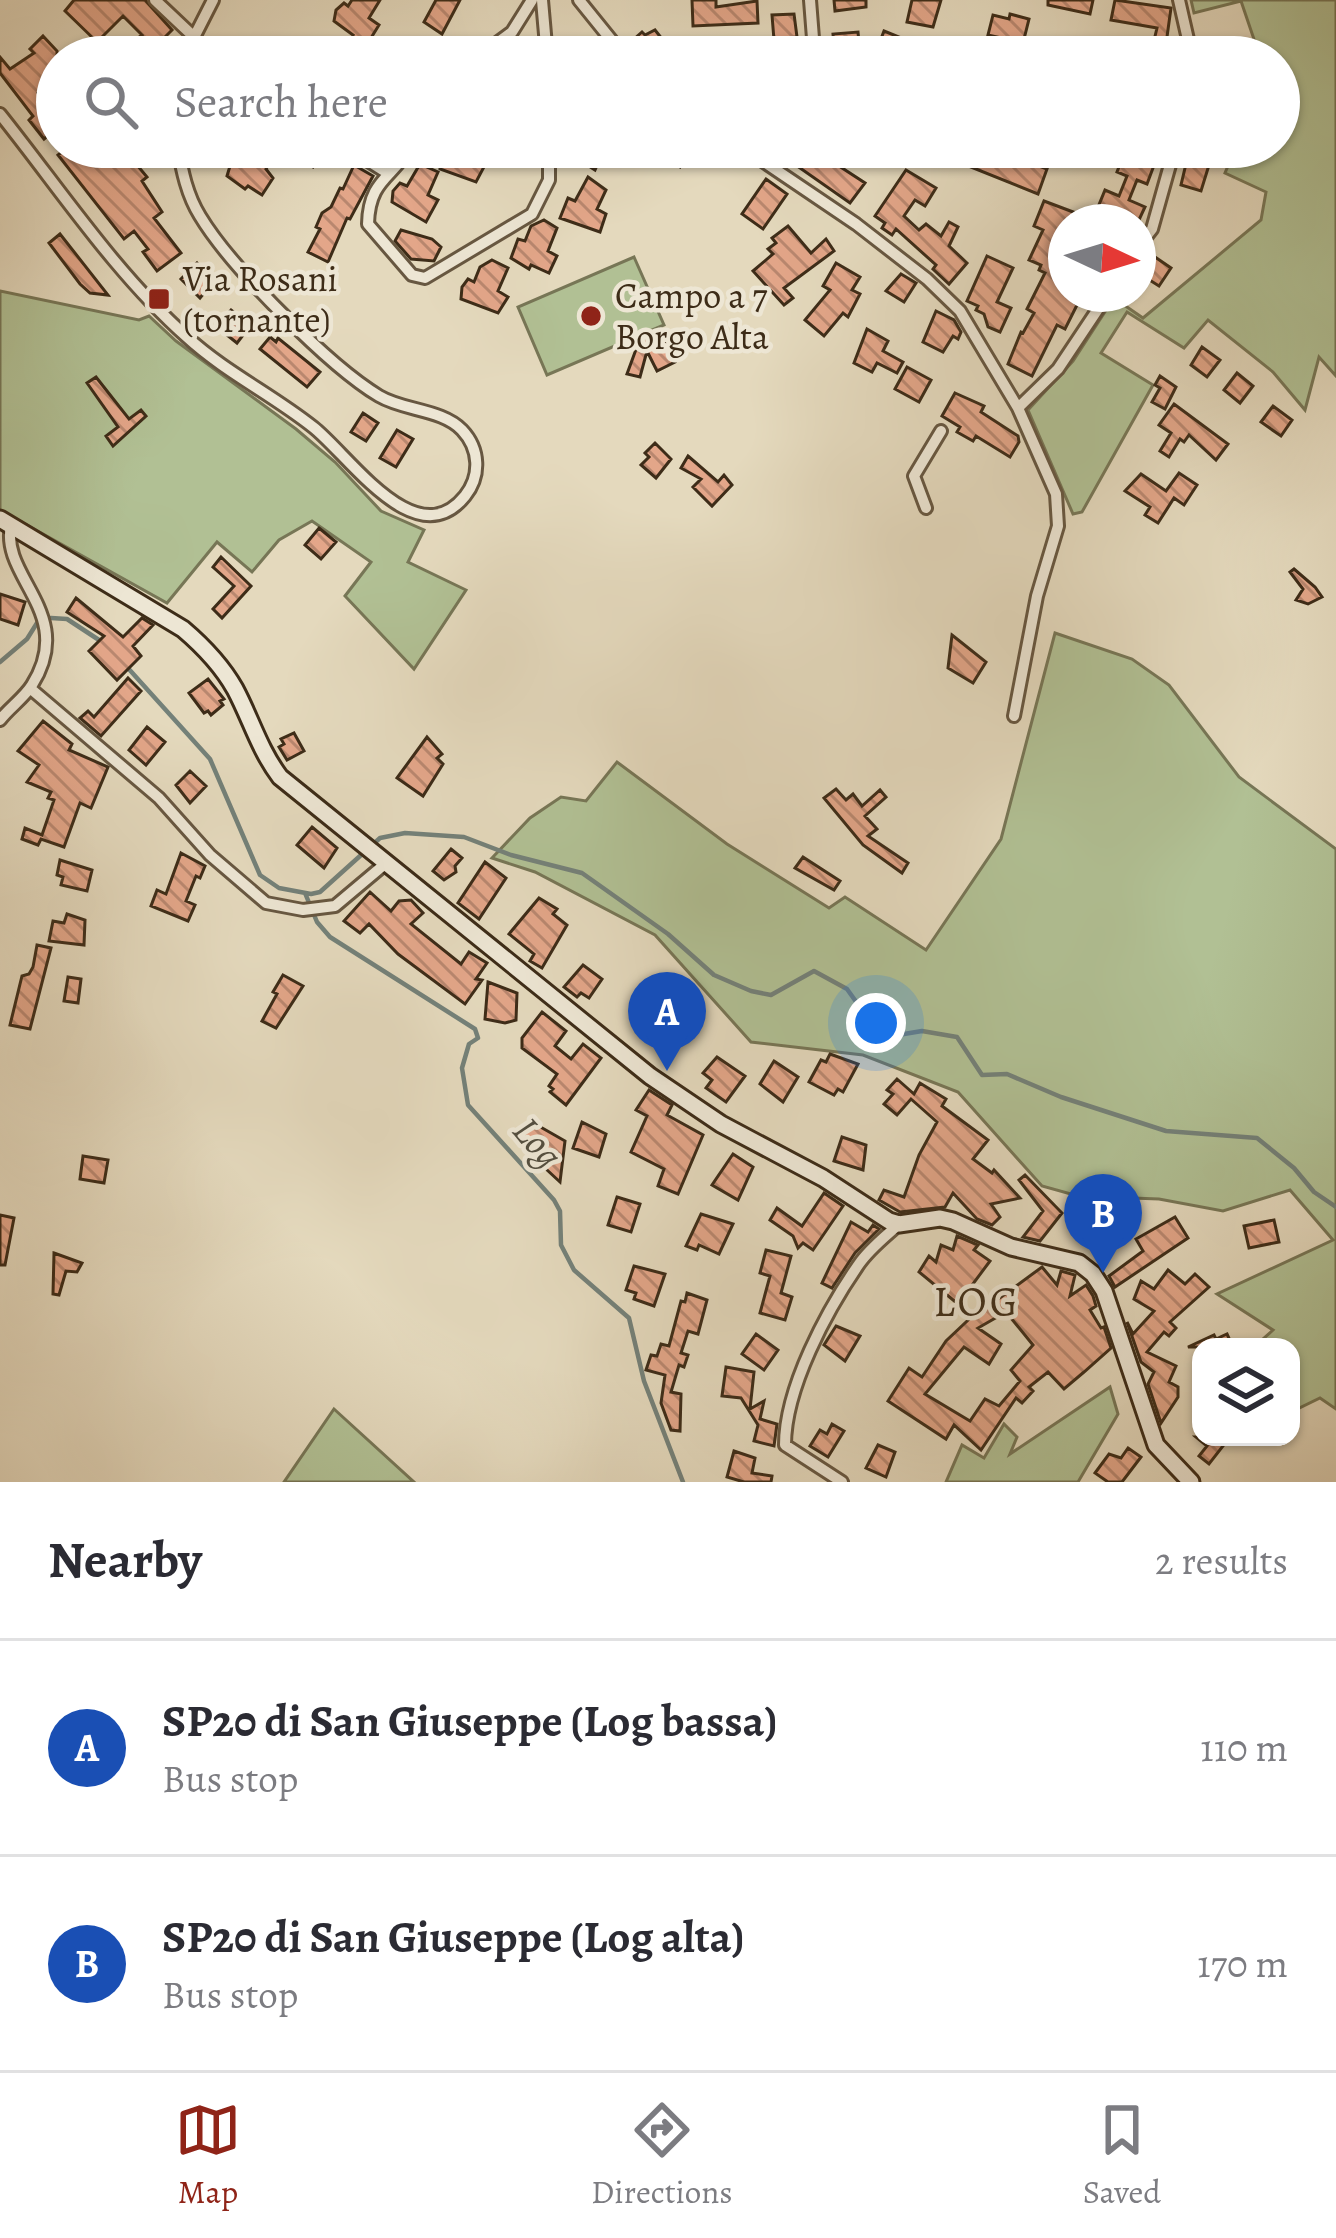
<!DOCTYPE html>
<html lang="en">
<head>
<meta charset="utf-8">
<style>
  :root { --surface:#fff; --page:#f2f2f3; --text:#2b2b33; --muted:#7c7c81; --line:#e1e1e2; --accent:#8f2418 }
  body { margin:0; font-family:Alegreya,serif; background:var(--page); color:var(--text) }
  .controls { position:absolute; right:36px; bottom:36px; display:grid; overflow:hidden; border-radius:24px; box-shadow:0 3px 9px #0004 }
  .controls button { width:108px; height:108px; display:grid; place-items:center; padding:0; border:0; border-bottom:3px solid var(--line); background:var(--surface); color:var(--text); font:60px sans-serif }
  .compass { position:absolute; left:1048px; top:204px; width:108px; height:108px; border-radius:50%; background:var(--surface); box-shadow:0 3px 9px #0004; rotate:94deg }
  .you { position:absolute; left:876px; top:1023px; width:42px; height:42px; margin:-30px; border:9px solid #fff; border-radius:50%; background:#1a73e8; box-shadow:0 0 0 18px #1a73e833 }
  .badge { display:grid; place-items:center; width:78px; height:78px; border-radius:50%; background:var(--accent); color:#fff; font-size:39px; font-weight:700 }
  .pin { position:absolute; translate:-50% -99px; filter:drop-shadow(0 3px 6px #0008) }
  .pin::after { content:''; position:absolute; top:63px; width:42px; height:36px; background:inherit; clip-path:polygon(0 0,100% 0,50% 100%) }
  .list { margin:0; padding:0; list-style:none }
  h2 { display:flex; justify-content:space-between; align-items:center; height:156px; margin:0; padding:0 48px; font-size:51px }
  h2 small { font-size:39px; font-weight:400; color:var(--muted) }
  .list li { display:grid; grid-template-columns:78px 1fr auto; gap:36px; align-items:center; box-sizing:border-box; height:216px; padding:0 48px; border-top:3px solid var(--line) }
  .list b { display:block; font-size:45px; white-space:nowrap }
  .list p { margin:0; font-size:39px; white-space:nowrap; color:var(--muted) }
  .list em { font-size:39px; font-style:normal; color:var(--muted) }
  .icon { flex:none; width:66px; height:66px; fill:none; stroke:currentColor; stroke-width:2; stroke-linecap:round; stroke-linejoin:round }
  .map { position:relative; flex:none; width:1336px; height:1482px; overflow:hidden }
  .search { position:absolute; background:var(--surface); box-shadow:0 3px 9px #0004; left:36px; right:36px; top:36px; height:132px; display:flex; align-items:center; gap:30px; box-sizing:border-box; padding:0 42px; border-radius:66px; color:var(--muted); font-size:45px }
  .sheet { height:588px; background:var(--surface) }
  nav { display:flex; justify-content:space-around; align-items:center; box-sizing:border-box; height:168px; border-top:3px solid var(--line); background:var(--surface); font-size:33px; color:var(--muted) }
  nav a { display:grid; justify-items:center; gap:6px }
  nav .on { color:var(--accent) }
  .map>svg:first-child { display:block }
  .grass { fill:#b1c094; stroke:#777656; stroke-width:3 }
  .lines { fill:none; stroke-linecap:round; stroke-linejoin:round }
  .stream { stroke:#748179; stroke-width:4.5 }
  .building { fill:url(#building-back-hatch); stroke:#3d2c18; stroke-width:3; fill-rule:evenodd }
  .street-casing { stroke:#675741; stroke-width:16 }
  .secondary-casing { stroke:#3d2c18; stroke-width:21 }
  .street { stroke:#ede6d4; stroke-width:10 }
  .secondary { stroke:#ede6d4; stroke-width:15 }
  .poi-dot { fill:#8f2418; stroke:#ede6d4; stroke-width:4.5 }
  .labels { text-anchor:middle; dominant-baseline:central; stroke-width:9; stroke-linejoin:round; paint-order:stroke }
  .poi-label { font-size:36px; fill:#3d2c18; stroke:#ede6d4; text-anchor:start }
  .water-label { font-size:39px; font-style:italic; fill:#544f40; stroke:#ede6d4 }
  .quarter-label { font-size:42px; letter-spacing:3px; fill:#3d2c18; stroke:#ede6d4 }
</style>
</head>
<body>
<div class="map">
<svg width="1336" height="1482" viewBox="0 0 1336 1482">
  <defs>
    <pattern id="building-back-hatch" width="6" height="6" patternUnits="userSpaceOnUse" patternTransform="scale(3)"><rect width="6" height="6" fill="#e3a689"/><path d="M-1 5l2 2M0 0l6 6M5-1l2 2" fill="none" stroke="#b9876f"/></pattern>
  </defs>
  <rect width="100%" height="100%" fill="#e4d9bd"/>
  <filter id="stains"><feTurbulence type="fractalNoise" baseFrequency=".00167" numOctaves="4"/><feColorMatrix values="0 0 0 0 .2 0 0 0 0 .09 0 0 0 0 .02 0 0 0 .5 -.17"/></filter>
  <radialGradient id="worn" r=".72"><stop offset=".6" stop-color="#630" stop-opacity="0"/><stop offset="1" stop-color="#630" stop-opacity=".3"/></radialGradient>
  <path class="grass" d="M1191,0H1336V376L1319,357L1305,410L1273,372L1208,320L1184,348L1127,312L1101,353L1153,385L1082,512L1073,514L1028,410L1073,361L1114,298L1143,318L1261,220L1266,192L1225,173L1236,147H1279V57H1260L1241,1L1194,13Z
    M634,257L664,325L547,375L518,307Z
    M0,291L139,320L149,316L176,341L296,429L335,462L381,511L424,530L408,562L466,590L414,669L345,596L371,562L312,521L279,540L252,572L217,542L167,603L0,510Z
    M1055,633L1132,659L1169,685L1239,777L1336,849V1409L1320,1398L1291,1412V1347H1254L1273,1330L1217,1294L1333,1240L1290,1190L1223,1211L1159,1199L1078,1196L1042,1186L958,1092L863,1055L751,1042L655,935L535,872L492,858L530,818L561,797L586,801L617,762L727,844L829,908L845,897L926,950L1001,839Z
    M1110,1387L1118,1414L1078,1482H946L962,1445L984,1458L1004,1424L1017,1437L1010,1454Z
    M334,1409L414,1482H284Z"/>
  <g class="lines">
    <path class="stream" d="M51,618L67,619L102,642
      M0,662L27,639L37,623
      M127,667L210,759L260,875L279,888L311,894L320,892L380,838L405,833L464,837L511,855L582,873L668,934L714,975L751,991L771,995L814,971L847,989L877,1031L886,1037L922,1031L957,1037L982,1075L1007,1074L1061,1097L1166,1131L1257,1138L1294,1168L1314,1192L1336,1207
      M305,893L317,922L330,937L475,1029L478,1038L469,1044L462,1068L468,1105L554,1200L560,1211L561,1245L574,1270L629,1318L644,1381L683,1482"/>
  </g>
  <path class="building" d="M74,0H145L172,30L145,57H112L142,35L123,16L97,42L65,11Z
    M352,0H380L369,18L379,25L371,38L379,45L372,57H334L353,35L334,21L336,10L344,3L348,6Z
    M436,0H460L442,34L424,22Z
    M692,0H716V7L757,1L758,23L693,26Z
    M834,0H866V7L835,11Z
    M912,0H941L933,27L907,22Z
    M1048,0H1093L1090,14L1048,5Z
    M1115,0L1171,8L1166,44L1180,47V57H1150L1157,28L1111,20Z
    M794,14L797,37L774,40L772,15Z
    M1010,14L1029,19L1023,43L988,35L993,15L1009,19Z
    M655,30L674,54L682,44L700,57H645L632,41L642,32L645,35Z
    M884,31L904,39L897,57H880L883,51L876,52Z
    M858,32L860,54L835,57L833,34Z
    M43,36L57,51V77L38,93L57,114V128L44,139L29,120L33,116L0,73V57L10,69L34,53L30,49Z
    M590,43L609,53L612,57H580Z
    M68,147H122L147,177L142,181L162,212L154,218L181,253L157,271L143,252L148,249L134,231L124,239L58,155Z
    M250,147H325L313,167L278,148L266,169L273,178L262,195L248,186L245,189L227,176L230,166L238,159L242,162Z
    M454,147H481L475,160L485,165L476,182L440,169V156L446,148L452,150Z
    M559,147H605L595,170Z
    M662,147H691L680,167L657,154Z
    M770,147H810L865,183L850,203Z
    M921,147H989L1047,169L1038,194Z
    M1058,147H1101L1095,162Z
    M1190,147L1205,152L1207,147H1220L1212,166L1209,165L1201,191L1181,185Z
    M1126,149L1156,160L1147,184L1137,180L1129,200L1145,207L1138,222H1106L1094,217L1105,190L1119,196L1127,176L1117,172Z
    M420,164L438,172L428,195L438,200L426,222L392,202L393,191L400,183L407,186Z
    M354,165L373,176L350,219L347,218L328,262L308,252L320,229L316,227L322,213L331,207L340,188L343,189Z
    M906,170L936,188L925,206L915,200L904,216L919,230L926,224L941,236L949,222L958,227L949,246L967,263L949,284L933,269L936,265L896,229L892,235L882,228L885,223L875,216Z
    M588,177L606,190L597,209L606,214L600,232L560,218L568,198L575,201Z
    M766,179L787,194L763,229L742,214Z
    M1044,201L1097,221L1066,222V295L1077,305L1065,329L1057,325L1032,376L1008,364L1021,332L1023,333L1034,313L1027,309L1045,273L1039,270L1041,265L1029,260L1043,230L1034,226Z
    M544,220L557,228L548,251L557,256L549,273L531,265L529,269L511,258L518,239L525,241L531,226Z
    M788,226L811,253L826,239L834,251L784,288L793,298L784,305L753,271L773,254L768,249L776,243L772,238Z
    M401,230L432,239L441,247L434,261L411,259L395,241Z
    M60,234L108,295L90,293L80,284L49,243Z
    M987,256L1013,268L997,302L1011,308L1000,332L988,327L984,314L976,310L978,306L967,301Z
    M1155,257L1171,268L1159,286L1140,274Z
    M492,260L508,268L498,291L508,297L498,313L461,299L462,287L468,279L474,282L480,267Z
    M197,263L214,281L200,298L181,279Z
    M836,263L860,277L852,290L860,294L848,317L843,313L824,336L805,320L830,290L823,286Z
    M901,274L916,283L904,302L886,291Z
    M231,310L250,326L237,343L217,327Z
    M936,311L954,320L961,332L958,339L953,336L943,352L923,342Z
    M867,329L888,341L883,351L903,362L897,373L877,363L872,372L854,363Z
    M652,332L659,344L667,341L675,362L657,371L647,351L640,377L627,374L638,344L635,339Z
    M270,337L276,342L278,338L320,372L307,387L260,349Z
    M1202,347L1220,360L1207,377L1191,365Z
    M907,367L931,380L919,402L895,389Z
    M1237,373L1253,386L1240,403L1224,390Z
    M1160,376L1176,387L1165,409L1152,402L1160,388L1155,385Z
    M96,377L129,419L141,410L146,416L113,446L106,436L118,427L87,383Z
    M955,393L984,406L981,412L1018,436L1019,442L1010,457L976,436L973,441L957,432L960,427L942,416Z
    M1174,404L1228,444L1216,460L1189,435L1184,442L1180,439L1169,457L1160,451L1171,433L1159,425Z
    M1273,406L1292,420L1281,436L1261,422Z
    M363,413L378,423L366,441L351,432Z
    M397,430L413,439L396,467L380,458Z
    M655,443L671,459L656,478L641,465L649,457L645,453Z
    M688,456L718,482L724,475L732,485L712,506L693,487L701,479L681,468Z
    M1179,473L1197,485L1184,505L1174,498L1158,523L1145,515L1150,507L1125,491L1141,474L1166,491Z
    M319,528L336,542L321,559L305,545Z
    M221,557L251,586L222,618L213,609L234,586L213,567Z
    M1294,569L1315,587L1322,597L1308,604L1296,600L1303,589L1290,572Z
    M0,594L25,602L18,625L0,619Z
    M76,598L123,637L142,618L153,625L133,646L141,656L117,680L89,651L104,636L67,612Z
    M952,635L986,662L973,683L948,668Z
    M128,678L141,691L101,736L80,718L88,711L94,717Z
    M208,679L224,699L220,701L223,705L211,715L208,711L204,713L189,693Z
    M43,721L72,744L69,750L108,767L91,808L80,803L64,847L41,839L38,845L22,839L25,828L42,835L54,800L48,798L51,792L27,782L39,765L18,751Z
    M147,727L165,742L146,765L129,750Z
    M294,733L304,751L287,760L279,747L284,744L281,739Z
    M427,737L442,754L437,758L443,764L423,796L397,778Z
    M190,771L206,786L190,803L176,785Z
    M836,789L846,800L853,794L862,806L880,790L886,797L865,816L877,829L868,836L908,863L902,873L863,845L824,798Z
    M312,827L337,848L324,868L297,845Z
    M451,849L462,858L455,866L456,872L444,880L433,871Z
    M181,853L205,866L200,878L196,876L186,901L195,905L188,921L151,906L157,890L166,894Z
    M803,857L840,881L834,890L795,868Z
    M60,860L92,870L87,891L61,885L63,877L57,875Z
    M485,862L506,878L479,919L458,903Z
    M370,892L391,911L399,901L411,900L423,913L411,924L461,964L469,952L487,963L476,979L482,980L465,1004L398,954L369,924L360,933L344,921Z
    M539,898L557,909L553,914L567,925L542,968L530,961L534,954L509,934Z
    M67,914L85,920L84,945L49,941L53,921L64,923Z
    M37,945L51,948L30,1029L10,1025L22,976L29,974L33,967Z
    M583,965L602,979L589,998L581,993L577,997L564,987Z
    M283,975L303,986L276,1028L262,1021L277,994L273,992Z
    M68,977L81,979L78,1003L64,1001Z
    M488,982L517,993L516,1020L505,1023L485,1019Z
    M670,983L680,989L660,1017L641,1006L653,985L665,993Z
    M542,1012L566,1031L555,1046L571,1059L583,1044L601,1058L566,1105L550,1092L553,1089L549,1086L557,1074L522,1048V1038Z
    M830,1054L858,1064L843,1092L838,1089L834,1095L809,1082L821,1060L826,1062Z
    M717,1057L745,1076L726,1102L706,1088L712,1080L703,1073Z
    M774,1061L798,1077L783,1102L760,1084Z
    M897,1079L914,1094L920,1083L946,1099L942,1106L988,1140L973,1159L992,1173L994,1170L1020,1198L991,1204L1000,1217L992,1225L977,1219L953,1193L945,1207L900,1212L879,1200L884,1190L904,1197L919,1155L937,1122L911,1099L897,1115L884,1104L893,1094L887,1090Z
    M649,1090L672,1105L667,1115L703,1135L678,1194L658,1186L664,1169L631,1152L647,1116L636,1110Z
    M530,1121L565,1141L560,1182L518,1143Z
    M582,1122L606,1134L599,1157L573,1148Z
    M842,1137L866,1145L863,1170L834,1161Z
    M733,1154L753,1167L738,1200L712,1185Z
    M83,1156L108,1160L104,1183L80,1179Z
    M1025,1175L1062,1213L1040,1241L1023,1237L1043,1211L1019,1180Z
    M824,1193L843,1206L813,1250L803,1243L798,1248L793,1236L770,1220L777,1208L802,1226Z
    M617,1197L640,1204L631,1232L608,1225Z
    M1101,1204L1121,1220L1107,1235L1091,1227Z
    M701,1214L733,1224L719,1254L699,1245L697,1250L686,1246Z
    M0,1215L14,1218L5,1265H0Z
    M1175,1217L1188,1238L1115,1287L1109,1276L1143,1251L1136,1239Z
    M1274,1220L1279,1242L1249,1248L1244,1226Z
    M851,1222L868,1232L873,1225L879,1229L855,1253L832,1288L822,1283Z
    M957,1236L978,1245L974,1250L990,1261L958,1304L919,1272L929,1256L936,1262L941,1245L953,1250Z
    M766,1250L791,1256L781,1293L792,1297L785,1320L760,1313L770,1276L760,1273Z
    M54,1253L82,1263L77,1272L66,1271L59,1295L53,1294Z
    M634,1266L665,1274L654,1306L634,1299L636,1293L626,1290Z
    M1042,1267L1057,1285L1061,1271L1075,1275L1070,1296L1086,1285L1093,1296L1096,1306L1090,1310L1101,1328L1104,1327L1111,1348L1084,1372L1064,1389L1048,1372L1029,1387L1033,1391L1022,1403L1016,1398L981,1450L954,1425L946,1439L888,1401L909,1368L922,1377L946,1341L983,1306L993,1303ZM1006,1312L1033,1345L1011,1370L1020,1381L999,1406L985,1399L970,1421L925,1394L964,1347L989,1364L1001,1344L978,1328Z
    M1168,1270L1185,1284L1195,1274L1209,1287L1170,1322L1176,1328L1169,1336L1164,1332L1147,1352L1176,1366L1169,1382L1178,1387V1397L1161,1423L1148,1384L1154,1372L1141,1362L1127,1322L1133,1334L1154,1311L1134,1299L1141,1281L1154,1289Z
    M687,1293L707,1300L698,1334L688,1331L681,1353L688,1355L684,1367L679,1365L671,1392L681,1394L680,1431L671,1430L661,1403L665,1375L646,1370L651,1355L657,1356L661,1344L669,1346L681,1301L685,1302Z
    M836,1326L860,1336L845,1361L824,1345Z
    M756,1334L778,1350L764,1370L742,1354Z
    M1227,1334L1233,1347H1188L1214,1335L1216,1339Z
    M726,1367L754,1372L750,1409L764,1401L760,1419L777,1424L774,1446L754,1441L758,1425L741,1398L722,1396Z
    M832,1424L844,1431L828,1457L810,1446L820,1430L827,1434Z
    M1196,1437H1230L1209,1464L1199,1456L1207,1446Z
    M878,1445L895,1452L886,1477L866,1468Z
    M1128,1448L1141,1457L1122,1482H1108L1095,1473L1109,1454L1121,1458Z
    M734,1451L755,1458L752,1473L772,1476L771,1482H744L727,1477Z"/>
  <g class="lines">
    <g class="street-casing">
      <path id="street" d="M155,0L192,35
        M542,0L547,57
        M579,0L625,57
        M1179,0L1192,57
        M184,57L213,0
        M478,57L512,32L532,0
        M800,57L814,51L810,0
        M0,114C60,189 115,273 187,337C225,372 273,395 313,427C349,455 416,557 465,496C481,476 480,449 462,430C442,409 404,411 379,396C329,366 230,266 200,216C187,195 182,171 178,147
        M346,147L386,172
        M410,147C393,178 369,179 368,224L412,275L425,278L532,214L549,180V147
        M742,147L856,224L927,279L960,311L1018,408L1056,494L1058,526L1037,596L1014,716
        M1138,247L1152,229L1175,147
        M1018,408L1058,369L1108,294
        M926,508L914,476L941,431
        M31,689L159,798L210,855L266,903L303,910L335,906L385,864
        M0,720C9,708 24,698 32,685C77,614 0,577 11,526
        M842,1482L785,1445C785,1388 827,1310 859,1264C869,1249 886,1236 899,1224"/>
    </g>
    <g class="secondary-casing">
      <path id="secondary" d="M0,519L183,629C203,646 222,666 235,689C251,719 259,749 280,777L650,1076L721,1124L823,1178L889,1221L899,1224L940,1218L953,1221L1011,1247L1079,1263L1093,1274L1104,1291L1156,1445L1191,1482"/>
    </g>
    <use href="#street" class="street"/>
    <use href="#secondary" class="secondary"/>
  </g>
  <g class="poi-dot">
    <rect x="147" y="287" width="24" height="24" rx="6"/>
    <circle cx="591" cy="316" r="12"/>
  </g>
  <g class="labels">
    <g class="poi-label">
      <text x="183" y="278">Via Rosani<tspan x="183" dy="41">(tornante)</tspan></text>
      <text x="615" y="295">Campo a 7<tspan x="615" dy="41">Borgo Alta</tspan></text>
    </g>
    <g class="water-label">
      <text transform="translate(538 1142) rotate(49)">Log</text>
    </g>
    <g class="quarter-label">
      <text x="977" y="1301">LOG</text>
    </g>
  </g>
  <rect width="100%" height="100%" filter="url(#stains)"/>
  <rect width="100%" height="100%" fill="url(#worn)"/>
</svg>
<div class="controls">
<button><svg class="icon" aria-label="layers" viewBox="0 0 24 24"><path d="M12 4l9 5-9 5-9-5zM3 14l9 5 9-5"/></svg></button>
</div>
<svg class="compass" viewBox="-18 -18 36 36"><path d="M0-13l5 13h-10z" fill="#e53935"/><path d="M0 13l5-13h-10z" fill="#7c7c81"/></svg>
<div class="you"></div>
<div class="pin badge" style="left:667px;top:1071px;background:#1a4fb4">A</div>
<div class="pin badge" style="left:1103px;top:1273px;background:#1a4fb4">B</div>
<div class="search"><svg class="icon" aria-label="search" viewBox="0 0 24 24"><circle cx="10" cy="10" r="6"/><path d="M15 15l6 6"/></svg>Search here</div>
</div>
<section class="sheet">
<h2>Nearby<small>2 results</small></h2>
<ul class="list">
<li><span class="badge" style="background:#1a4fb4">A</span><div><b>SP20 di San Giuseppe (Log bassa)</b><p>Bus stop</p></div><em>110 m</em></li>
<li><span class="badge" style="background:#1a4fb4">B</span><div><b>SP20 di San Giuseppe (Log alta)</b><p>Bus stop</p></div><em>170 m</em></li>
</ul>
</section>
<nav>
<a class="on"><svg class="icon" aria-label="map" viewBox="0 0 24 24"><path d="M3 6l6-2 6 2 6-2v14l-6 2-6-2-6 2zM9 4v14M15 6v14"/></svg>Map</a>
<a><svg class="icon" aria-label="directions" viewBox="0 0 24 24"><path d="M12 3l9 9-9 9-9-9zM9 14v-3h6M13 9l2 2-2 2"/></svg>Directions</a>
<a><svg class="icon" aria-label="saved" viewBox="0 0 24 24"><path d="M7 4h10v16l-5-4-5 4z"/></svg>Saved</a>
</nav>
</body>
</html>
